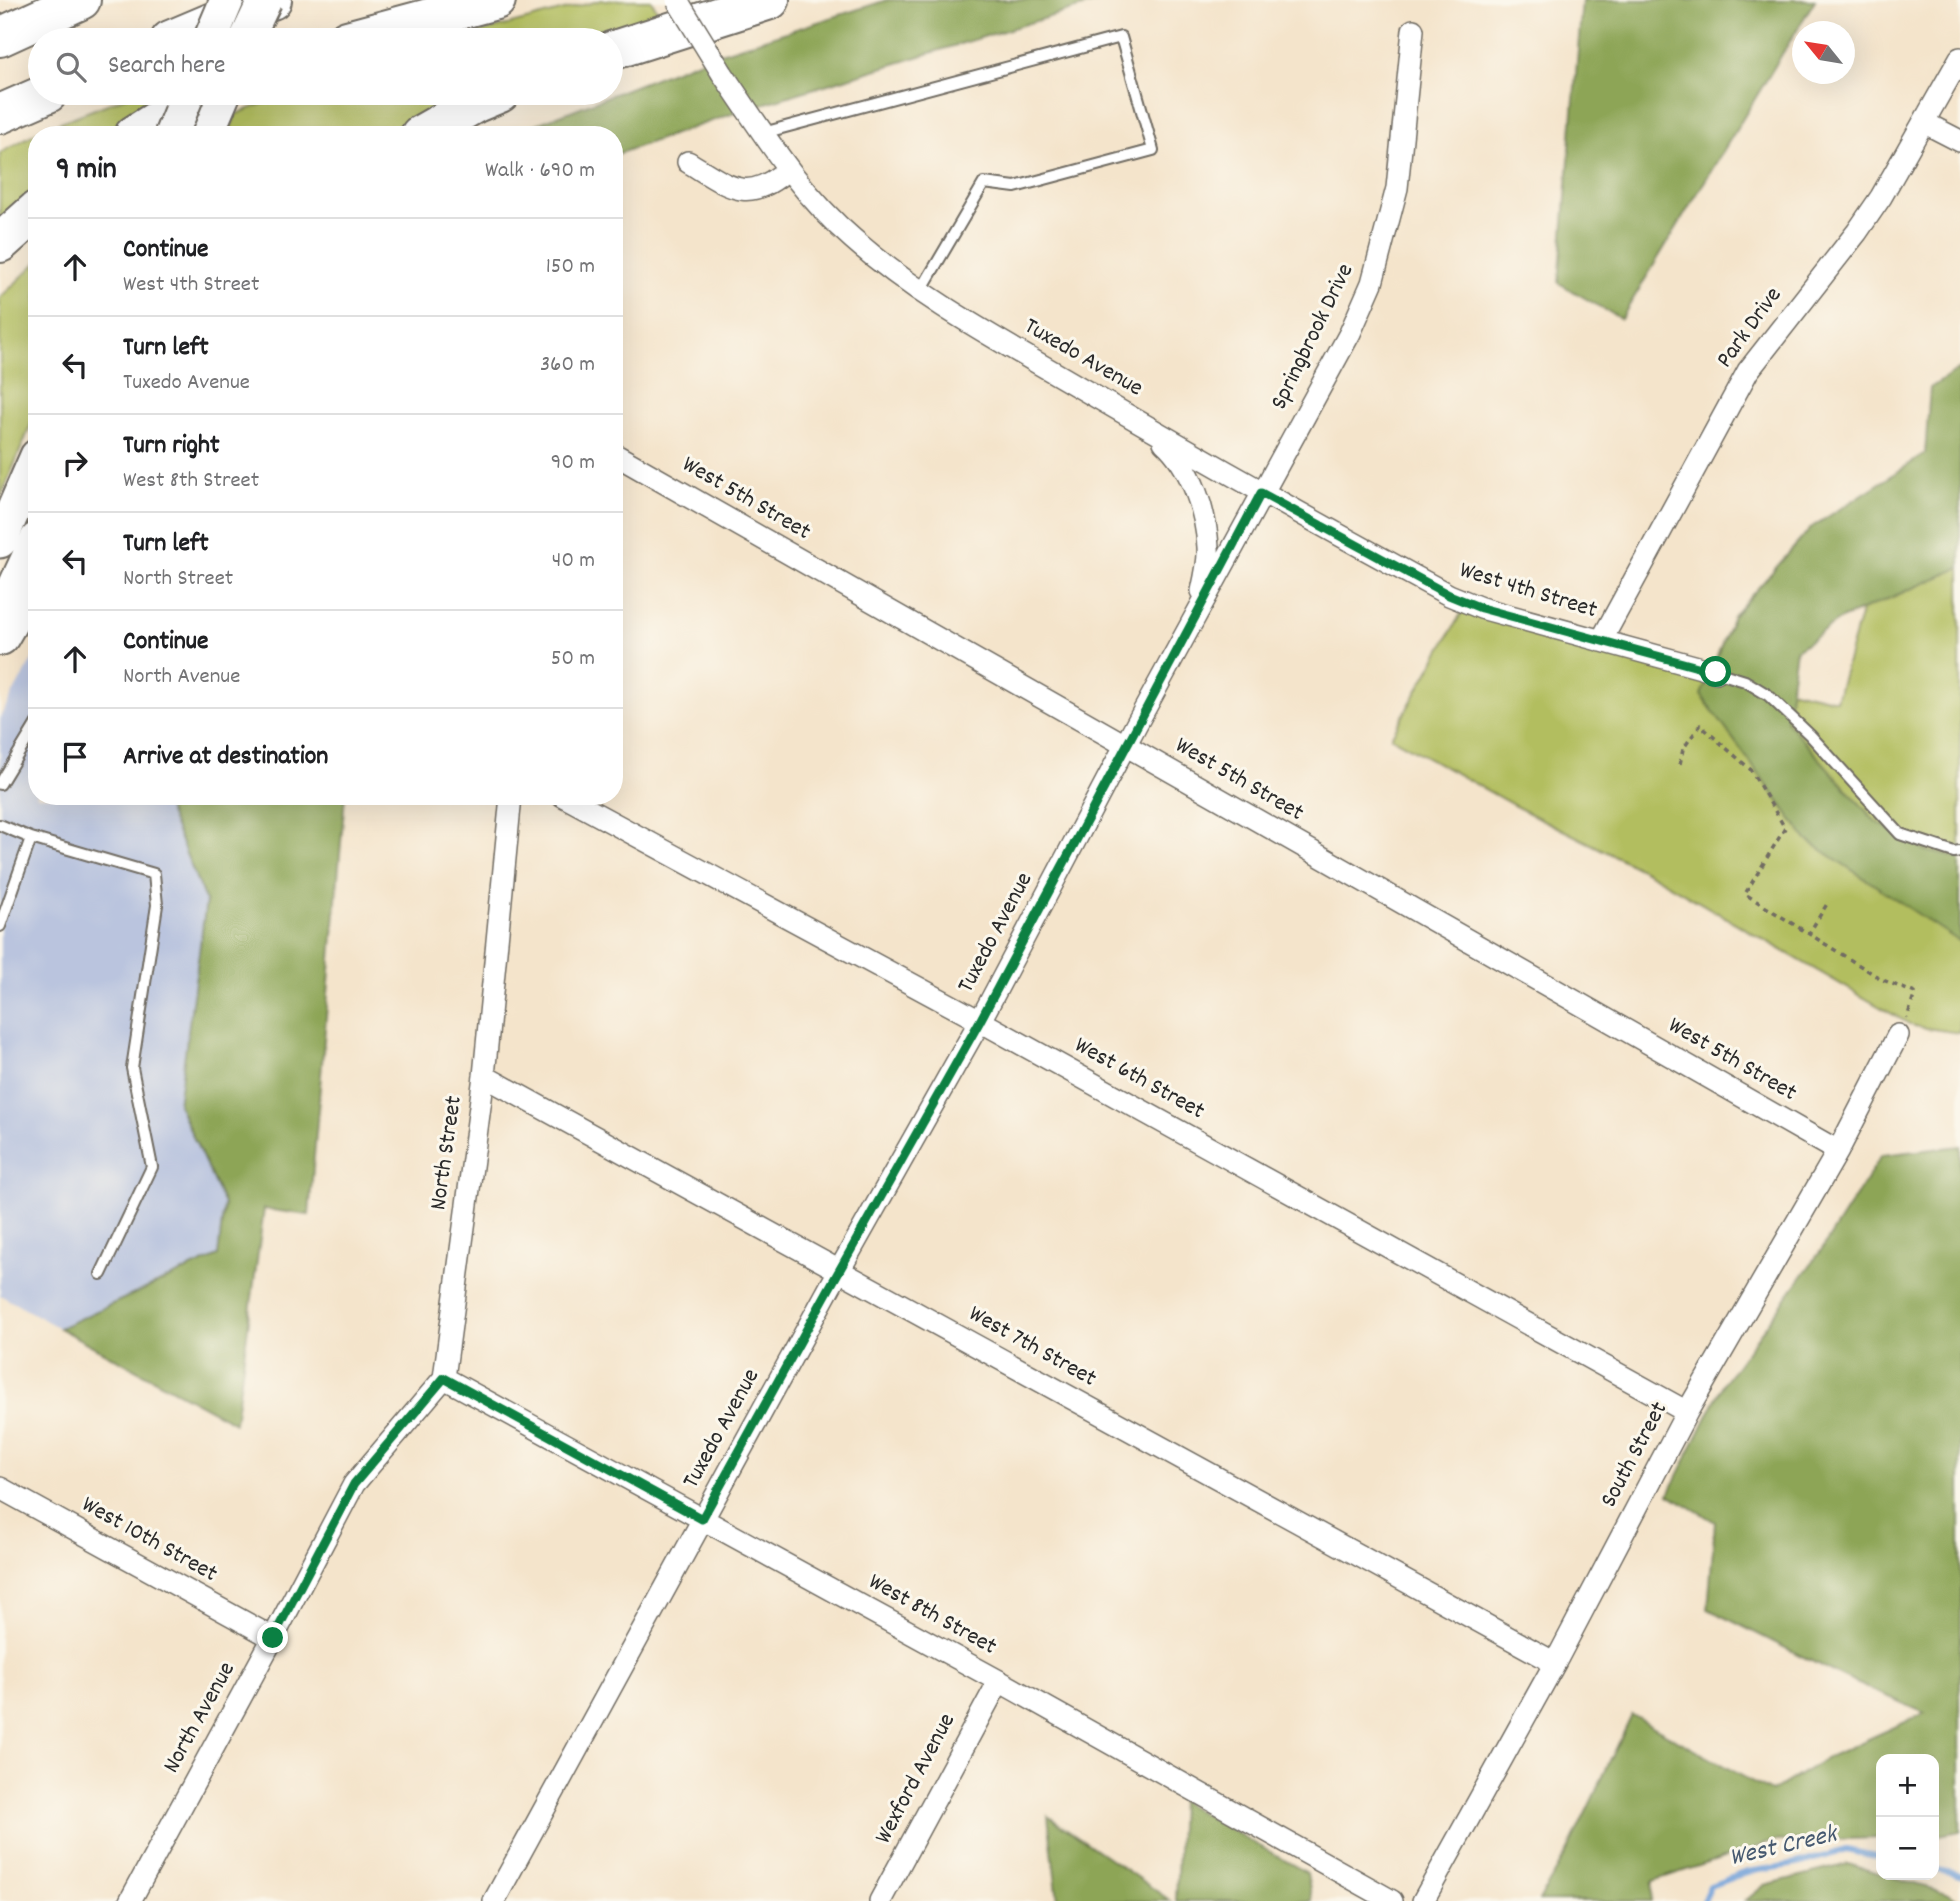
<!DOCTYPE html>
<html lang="en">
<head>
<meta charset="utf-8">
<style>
  :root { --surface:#fff; --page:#f2f2f2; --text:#202124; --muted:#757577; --line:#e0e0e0 }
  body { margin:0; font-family:Dekko,sans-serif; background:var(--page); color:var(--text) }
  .controls { position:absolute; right:21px; bottom:21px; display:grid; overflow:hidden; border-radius:14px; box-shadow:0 7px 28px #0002 }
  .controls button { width:63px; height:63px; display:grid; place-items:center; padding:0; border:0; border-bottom:2px solid var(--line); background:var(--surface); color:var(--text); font:35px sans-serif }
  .compass { position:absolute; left:1792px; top:21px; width:63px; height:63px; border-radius:50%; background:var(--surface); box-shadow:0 7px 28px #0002; rotate:300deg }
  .stop { position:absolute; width:21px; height:21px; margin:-16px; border:5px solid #0b8043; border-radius:50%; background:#fff }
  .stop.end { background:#0b8043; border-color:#fff; box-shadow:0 2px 7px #0008 }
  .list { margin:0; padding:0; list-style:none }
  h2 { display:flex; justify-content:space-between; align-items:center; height:91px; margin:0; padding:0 28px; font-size:30px }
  h2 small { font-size:23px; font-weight:400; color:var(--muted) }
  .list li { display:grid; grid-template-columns:46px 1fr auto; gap:21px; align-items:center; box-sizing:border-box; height:98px; padding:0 28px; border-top:2px solid var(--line) }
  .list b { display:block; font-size:26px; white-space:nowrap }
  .list p { margin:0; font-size:23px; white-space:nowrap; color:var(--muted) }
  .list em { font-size:23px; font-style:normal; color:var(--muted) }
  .icon { flex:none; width:38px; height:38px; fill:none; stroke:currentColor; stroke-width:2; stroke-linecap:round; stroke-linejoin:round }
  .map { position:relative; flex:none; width:1960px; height:1901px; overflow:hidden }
  .search { position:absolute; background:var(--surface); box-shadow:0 7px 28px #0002; left:28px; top:28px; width:595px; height:77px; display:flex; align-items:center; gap:18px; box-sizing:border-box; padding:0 24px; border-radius:38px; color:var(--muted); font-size:26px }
  .panel { position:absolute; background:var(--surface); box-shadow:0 7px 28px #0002; left:28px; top:126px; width:595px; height:679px; border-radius:28px }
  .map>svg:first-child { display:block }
  .industrial { fill:#bac4de }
  .green { fill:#b2be5f; stroke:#6e7445; stroke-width:2 }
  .forest { fill:#8da556; stroke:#5c6840; stroke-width:2 }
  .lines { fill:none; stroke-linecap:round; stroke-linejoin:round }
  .stream { stroke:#6e9fd8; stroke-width:6 }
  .service-casing { stroke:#716c63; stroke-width:14 }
  .minor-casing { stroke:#716c63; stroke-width:24 }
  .primary-casing { stroke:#716c63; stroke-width:37 }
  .motorway-casing { stroke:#716c63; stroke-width:42 }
  .path { stroke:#716c63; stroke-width:3.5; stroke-dasharray:5 5; stroke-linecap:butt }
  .service { stroke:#fff; stroke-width:10 }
  .minor { stroke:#fff; stroke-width:21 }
  .primary { stroke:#fff; stroke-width:33 }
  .motorway { stroke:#fff; stroke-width:38 }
  .minor-bridge-casing { stroke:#716c63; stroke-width:24; stroke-linecap:butt }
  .primary-bridge-casing { stroke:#716c63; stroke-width:37; stroke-linecap:butt }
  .minor-bridge { stroke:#fff; stroke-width:21 }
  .primary-bridge { stroke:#fff; stroke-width:33 }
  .route { stroke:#0b8043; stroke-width:9 }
  .labels { text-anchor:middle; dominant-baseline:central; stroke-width:6; stroke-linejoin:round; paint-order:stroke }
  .street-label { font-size:24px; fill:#2b2b2b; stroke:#fbf7ec }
  .water-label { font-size:26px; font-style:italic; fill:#465970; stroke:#fbf7ec }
</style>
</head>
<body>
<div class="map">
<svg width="1960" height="1901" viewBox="0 0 1960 1901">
  <rect width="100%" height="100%" fill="#fbf7ec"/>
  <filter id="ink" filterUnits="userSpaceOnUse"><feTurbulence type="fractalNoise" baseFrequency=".0143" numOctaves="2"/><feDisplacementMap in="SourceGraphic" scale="14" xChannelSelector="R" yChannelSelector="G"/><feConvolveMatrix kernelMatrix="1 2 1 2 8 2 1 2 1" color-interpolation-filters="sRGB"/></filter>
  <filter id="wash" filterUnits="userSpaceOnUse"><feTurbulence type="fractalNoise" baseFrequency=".00686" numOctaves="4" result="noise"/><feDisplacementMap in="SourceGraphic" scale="28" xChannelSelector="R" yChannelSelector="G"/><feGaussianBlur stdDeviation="1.57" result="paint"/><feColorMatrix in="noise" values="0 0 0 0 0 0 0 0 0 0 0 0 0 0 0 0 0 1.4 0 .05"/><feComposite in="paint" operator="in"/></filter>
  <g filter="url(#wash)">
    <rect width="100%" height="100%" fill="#f4e4cb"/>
    <path class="industrial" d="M37,651V796H162L206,902L178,1104L224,1204L218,1256L59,1328L0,1295V717Z"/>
    <path class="green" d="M602,0H651L662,18L589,40H450Z
      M136,93H169L121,135H37V195L0,228V153L43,129Z
      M291,93H470L379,135H228L236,114Z
      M37,262V410L0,499V298Z
      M1960,532V1033L1913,1026L1647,872L1517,807L1391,737L1462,612L1836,700L1876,559Z"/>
    <path class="forest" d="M887,0H1105L746,109L614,155V135H509L711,56Z
      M1582,0H1815L1621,319L1559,283Z
      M1960,369V568L1841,619L1796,650L1786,721L1875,821L1926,851L1960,858V942L1807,840L1701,695L1733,616L1812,527L1925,454L1930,388Z
      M162,796H345L309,1215L264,1209L235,1423L59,1328L218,1256L224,1204L178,1104L206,902Z
      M1960,1146V1831L1934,1836V1759H1881V1838L1775,1841L1653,1881L1651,1901H1539L1568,1850L1632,1715L1771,1792L1829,1757L1925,1713L1847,1679L1708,1609L1715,1522L1669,1494L1723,1384L1822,1249L1882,1155Z
      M1180,1801L1307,1873L1312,1901H1176Z
      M1048,1816L1171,1901H1058Z
      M1848,1864L1946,1893L1959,1901H1745L1765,1885Z"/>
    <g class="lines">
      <path class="stream" d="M1934,1869L1960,1875
        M1703,1901L1710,1886L1747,1872L1797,1864L1846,1850L1881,1857"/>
    </g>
  </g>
  <g filter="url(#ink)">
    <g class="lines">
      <g class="service-casing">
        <path id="service" d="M763,133L1121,37L1153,150L1015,187L984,183L920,292
          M1716,672L1745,681L1768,695L1810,735L1900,834L1954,852L1960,851
          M0,784L37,723
          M0,825L31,838L0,926
          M31,838L154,874L157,905L132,1068L152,1167L101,1274"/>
      </g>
      <g class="minor-casing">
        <path id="minor" d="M722,73C762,131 799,193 853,239C921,299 1001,341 1079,387C1201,458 1325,528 1449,595L1481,608L1716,672
          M1925,123L1960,141
          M688,162C728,186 747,206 788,169
          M1164,442C1191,466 1206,512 1208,547C1209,561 1205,578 1202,591
          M614,454L1838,1151
          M1601,641L1748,371L1857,232L1881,197L1960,58
          M563,796L980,1021L1687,1412
          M484,1076L1555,1663
          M444,1378L999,1681L1392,1901
          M0,1488L273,1638
          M130,1901L273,1638L354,1484L444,1378L484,1076L511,796
          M494,1901L830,1287L980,1021L1136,725L1350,333L1372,283L1397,188L1413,30
          M880,1901L999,1681
          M1423,1901L1555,1663L1687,1412L1838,1151L1898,1035"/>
      </g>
      <g class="primary-casing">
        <path id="primary" d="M206,135L224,93
          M0,541L37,456
          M11,595L37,539"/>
      </g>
      <g class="motorway-casing">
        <path id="motorway" d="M0,37L81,0
          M170,40L241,10L272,0
          M347,40L496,0
          M611,51L770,0
          M0,114L48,93
          M134,135L164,116L209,93
          M420,135L476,103L500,93
          M0,243L37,210
          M0,636L37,572"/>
      </g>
      <path class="path" d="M1680,764L1683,749L1700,725L1750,769L1785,828L1745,894L1883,980L1915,993L1907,1018
        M1808,935L1827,904"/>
      <use href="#service" class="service"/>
      <use href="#minor" class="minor"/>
      <use href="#primary" class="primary"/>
      <use href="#motorway" class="motorway"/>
      <g class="minor-bridge-casing">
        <path id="minor-bridge" d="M677,0L722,73"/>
      </g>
      <g class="primary-bridge-casing">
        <path id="primary-bridge" d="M210,40L227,0
          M246,40L265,0
          M171,135L188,93"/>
      </g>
      <use href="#minor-bridge" class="minor-bridge"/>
      <use href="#primary-bridge" class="primary-bridge"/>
    </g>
  </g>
  <g class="lines" filter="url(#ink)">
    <path class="route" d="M273,1638L354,1484L444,1378L702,1519L830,1287L980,1021L1261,493L1449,595L1481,608L1716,672"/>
  </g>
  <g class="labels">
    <g class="street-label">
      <text transform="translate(1750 328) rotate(-54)">Park Drive</text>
      <text transform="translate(1313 337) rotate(-64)">Springbrook Drive</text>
      <text transform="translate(1083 358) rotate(30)">Tuxedo Avenue</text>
      <text transform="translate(746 499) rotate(30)">West 5th Street</text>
      <text transform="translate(1528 591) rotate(17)">West 4th Street</text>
      <text transform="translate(1239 780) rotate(30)">West 5th Street</text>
      <text transform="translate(996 933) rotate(-62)">Tuxedo Avenue</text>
      <text transform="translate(1732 1060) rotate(30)">West 5th Street</text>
      <text transform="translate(1139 1079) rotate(29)">West 6th Street</text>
      <text transform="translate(447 1153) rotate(-82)">North Street</text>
      <text transform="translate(1032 1347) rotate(29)">West 7th Street</text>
      <text transform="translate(722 1429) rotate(-61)">Tuxedo Avenue</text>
      <text transform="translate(1635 1455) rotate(-62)">South Street</text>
      <text transform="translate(149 1540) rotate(29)">West 10th Street</text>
      <text transform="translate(932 1615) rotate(29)">West 8th Street</text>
      <text transform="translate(200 1718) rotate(-61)">North Avenue</text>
      <text transform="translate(916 1779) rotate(-62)">Wexford Avenue</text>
    </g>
    <g class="water-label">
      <text transform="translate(1783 1847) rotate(-13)">West Creek</text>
    </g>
  </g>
</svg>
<div class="controls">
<button>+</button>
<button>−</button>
</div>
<svg class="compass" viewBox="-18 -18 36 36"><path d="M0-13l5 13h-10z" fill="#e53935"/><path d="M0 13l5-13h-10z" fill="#757577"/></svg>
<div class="stop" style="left:1716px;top:672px"></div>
<div class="stop end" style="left:273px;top:1638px"></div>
<div class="search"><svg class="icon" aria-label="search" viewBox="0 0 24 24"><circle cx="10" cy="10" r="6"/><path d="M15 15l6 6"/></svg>Search here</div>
<section class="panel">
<h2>9 min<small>Walk · 690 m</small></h2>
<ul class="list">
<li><svg class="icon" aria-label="ahead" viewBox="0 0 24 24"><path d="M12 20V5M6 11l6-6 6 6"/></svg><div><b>Continue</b><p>West 4th Street</p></div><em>150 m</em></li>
<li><svg class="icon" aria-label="left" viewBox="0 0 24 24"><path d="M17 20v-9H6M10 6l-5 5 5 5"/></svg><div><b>Turn left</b><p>Tuxedo Avenue</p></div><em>360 m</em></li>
<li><svg class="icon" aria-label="right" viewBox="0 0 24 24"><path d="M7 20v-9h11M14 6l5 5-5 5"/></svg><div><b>Turn right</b><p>West 8th Street</p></div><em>90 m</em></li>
<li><svg class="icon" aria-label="left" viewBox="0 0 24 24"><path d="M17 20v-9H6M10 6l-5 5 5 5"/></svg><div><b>Turn left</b><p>North Street</p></div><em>40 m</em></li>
<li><svg class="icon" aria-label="ahead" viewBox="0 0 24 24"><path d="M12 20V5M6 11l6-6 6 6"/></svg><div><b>Continue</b><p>North Avenue</p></div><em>50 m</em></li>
<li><svg class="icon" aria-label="arrive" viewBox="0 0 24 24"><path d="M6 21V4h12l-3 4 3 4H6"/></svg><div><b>Arrive at destination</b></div></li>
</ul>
</section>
</div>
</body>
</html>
